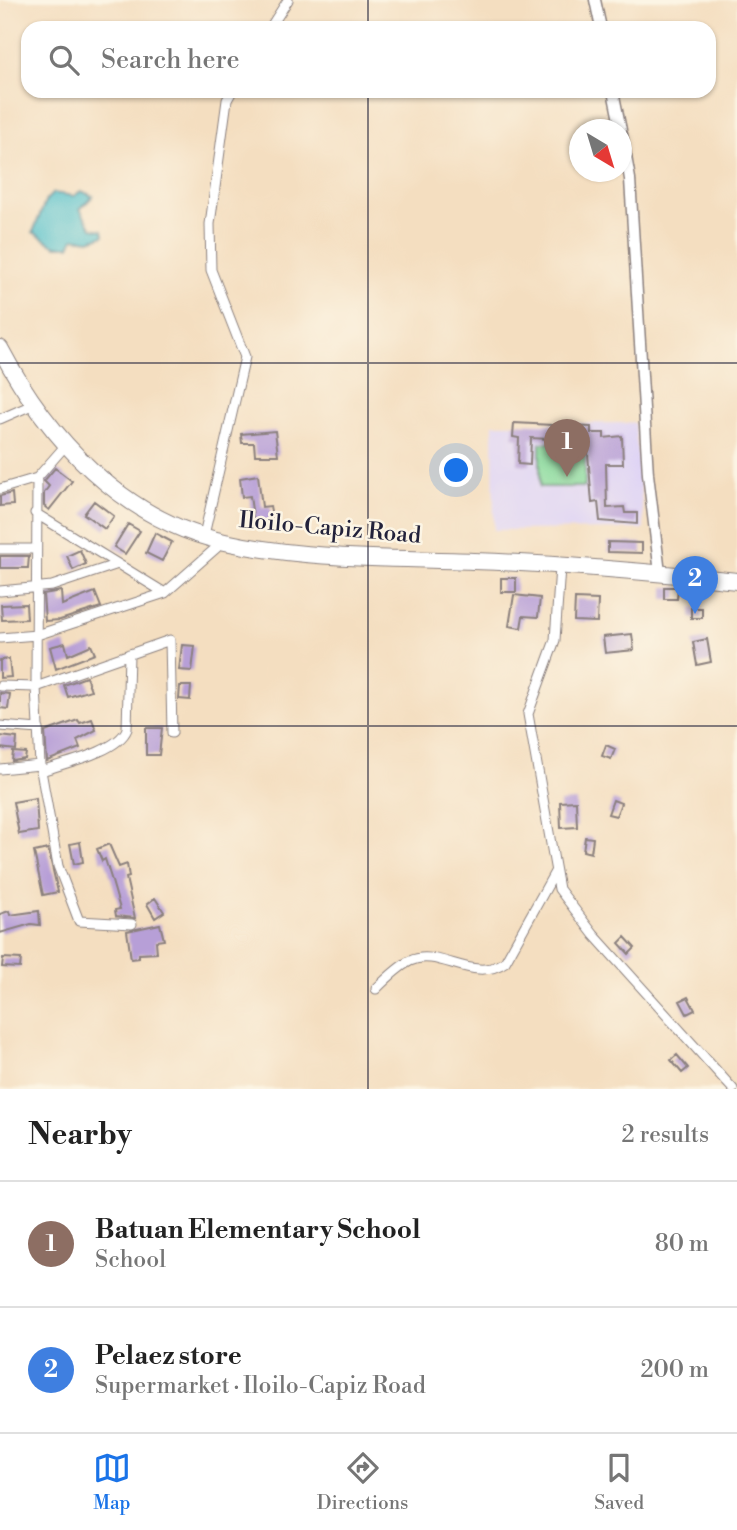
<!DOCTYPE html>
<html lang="en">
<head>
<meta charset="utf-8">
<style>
  :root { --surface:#fff; --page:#f6f6f6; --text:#222; --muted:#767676; --line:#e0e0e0; --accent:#1a73e8 }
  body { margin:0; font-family:"Libre Bodoni",serif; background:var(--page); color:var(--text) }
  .compass { position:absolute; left:569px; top:119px; width:63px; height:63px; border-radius:50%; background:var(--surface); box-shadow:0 2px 5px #0004; rotate:142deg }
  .you { position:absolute; left:457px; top:471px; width:24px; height:24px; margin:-18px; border:5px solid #fff; border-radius:50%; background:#1a73e8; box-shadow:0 0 0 10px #1a73e833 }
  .badge { display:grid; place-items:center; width:46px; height:46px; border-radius:50%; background:var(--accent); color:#fff; font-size:23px; font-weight:700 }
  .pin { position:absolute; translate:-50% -58px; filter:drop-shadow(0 2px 4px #0008) }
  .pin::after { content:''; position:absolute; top:37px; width:24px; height:21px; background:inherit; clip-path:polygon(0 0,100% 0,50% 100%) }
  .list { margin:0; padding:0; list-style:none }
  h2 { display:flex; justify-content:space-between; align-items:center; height:91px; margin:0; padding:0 28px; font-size:30px }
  h2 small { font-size:23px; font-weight:400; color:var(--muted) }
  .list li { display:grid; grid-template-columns:46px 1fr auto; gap:21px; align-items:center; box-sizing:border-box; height:126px; padding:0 28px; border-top:2px solid var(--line) }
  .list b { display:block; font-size:26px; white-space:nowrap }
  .list p { margin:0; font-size:23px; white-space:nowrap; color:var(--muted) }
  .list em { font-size:23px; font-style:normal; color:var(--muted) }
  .icon { flex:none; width:38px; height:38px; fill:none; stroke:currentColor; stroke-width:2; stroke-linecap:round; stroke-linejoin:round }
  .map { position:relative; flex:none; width:737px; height:1089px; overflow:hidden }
  .search { position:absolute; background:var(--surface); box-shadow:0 2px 5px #0004; left:21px; right:21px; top:21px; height:77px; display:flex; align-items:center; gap:18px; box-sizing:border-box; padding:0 24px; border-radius:21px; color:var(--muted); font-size:26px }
  .sheet { height:343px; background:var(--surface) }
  nav { display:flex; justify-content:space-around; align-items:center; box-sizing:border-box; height:98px; border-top:2px solid var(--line); background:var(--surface); font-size:19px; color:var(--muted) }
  nav a { display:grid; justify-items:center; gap:4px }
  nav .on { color:var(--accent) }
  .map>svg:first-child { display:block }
  .built { fill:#dfd4f5 }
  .green { fill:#86da9c; stroke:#547e6c; stroke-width:2 }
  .water { fill:#53c0ca; stroke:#3a7182; stroke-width:2 }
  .building { fill:#b79fd7 }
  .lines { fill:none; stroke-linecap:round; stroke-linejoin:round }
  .minor-casing { stroke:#8b807e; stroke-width:11 }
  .tertiary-casing { stroke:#8b807e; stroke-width:13 }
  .trunk-casing { stroke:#8b807e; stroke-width:18 }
  .minor { stroke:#fff; stroke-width:9 }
  .tertiary { stroke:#fff; stroke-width:10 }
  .trunk { stroke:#fff; stroke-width:16 }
  .grid { fill:none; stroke:#22223b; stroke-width:2; stroke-opacity:0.55 }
  .labels { text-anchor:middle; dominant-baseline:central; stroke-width:5; stroke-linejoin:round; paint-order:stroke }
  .street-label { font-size:23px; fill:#22223b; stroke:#fcf5e5 }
</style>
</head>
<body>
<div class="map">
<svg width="737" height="1089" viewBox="0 0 737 1089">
  <rect width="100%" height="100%" fill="#fcf5e5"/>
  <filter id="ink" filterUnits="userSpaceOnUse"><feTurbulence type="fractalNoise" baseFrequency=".0143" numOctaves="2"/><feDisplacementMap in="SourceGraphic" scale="14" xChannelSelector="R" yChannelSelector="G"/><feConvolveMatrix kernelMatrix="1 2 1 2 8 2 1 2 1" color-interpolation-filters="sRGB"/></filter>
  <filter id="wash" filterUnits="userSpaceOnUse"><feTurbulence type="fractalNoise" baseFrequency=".00686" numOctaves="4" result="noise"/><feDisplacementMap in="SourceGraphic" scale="28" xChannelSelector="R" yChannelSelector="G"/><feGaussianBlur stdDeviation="1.57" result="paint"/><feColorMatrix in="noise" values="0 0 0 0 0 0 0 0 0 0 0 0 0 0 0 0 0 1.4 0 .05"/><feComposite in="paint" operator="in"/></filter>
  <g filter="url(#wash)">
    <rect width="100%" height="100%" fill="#f4dec0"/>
    <path class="built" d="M635,423L644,529L494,530L493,424Z"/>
    <path class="green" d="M585,442V487H540V443Z"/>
    <path class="water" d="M81,191L93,196L80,209L92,228L103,230L104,235L90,240L74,238L70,246H56L33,232L46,200L53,193L74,196Z"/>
    <g id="blocks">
      <path class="building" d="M514,423L591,427V433H604V438L622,436L623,464H606L607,508L624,507L625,513H637V524L600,521L598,502L592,503L587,441L531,438L530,465L518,464L519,438L513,437Z
        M275,431L278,455H255L254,443H242L241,434Z
        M55,468L72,481L49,510L44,506V493L49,486L44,481Z
        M258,475L262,507L270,506L273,522L254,524L250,496L242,497L240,478Z
        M12,493L13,505L0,506V496Z
        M94,501L114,516L105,529L84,514Z
        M128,524L140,531L125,554L114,547Z
        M155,533L172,542L162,561L146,553Z
        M608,542L642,543V553L608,552Z
        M80,550L86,564L73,570L67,556Z
        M0,556H29L28,568H0Z
        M501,578H516V592H501Z
        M664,587H678L677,599H664Z
        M61,591L62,605L95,592L101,607L60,620L45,621L43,594Z
        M514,595L540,598L538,617L523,616L521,628L509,626Z
        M575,599L598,600L597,622L574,621Z
        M26,604L27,619L2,620L1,605Z
        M691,608H702V618H691Z
        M632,634L634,650L605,653L603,637Z
        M707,639L711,662L697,665L693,642Z
        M65,643L68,655L91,645L95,654L56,669L50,647Z
        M182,645L195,646L192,671L179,670Z
        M9,659L11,677L0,678V660Z
        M86,677L91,690L68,697L64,685Z
        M180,686H191L190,700L179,699Z
        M0,693L10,694L8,709L0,708Z
        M92,719L96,730L77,740L80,748L47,761L45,732L78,720L80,723Z
        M146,728H162L159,755H146Z
        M0,736L17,738L16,750L0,748Z
        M606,745L615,749L611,759L602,756Z
        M13,752L26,753L25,759L12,761Z
        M36,798L38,831L19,834L13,802Z
        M613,800L621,803L616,816L608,814Z
        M576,801L577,827L561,828L560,802Z
        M585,837L593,838L591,853L583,851Z
        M80,842L83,862L74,864L70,844Z
        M109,844L119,867L127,864L129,877L126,878L135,918L116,916L115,910L120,909L111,878L105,859L102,861L97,849Z
        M48,849L58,892L43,895L34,852Z
        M155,898L164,912L155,918L147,904Z
        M9,911L10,915L39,911L40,925L31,924L0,933V914Z
        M160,924L164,940L156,941L157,953L139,954V958L131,959L127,931Z
        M625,937L635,948L629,954L619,943Z
        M3,958L21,959L20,968L2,967Z
        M688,997L695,1010L687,1014L680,1001Z
        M677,1055L688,1068L682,1073L671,1060Z"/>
    </g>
  </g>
  <g filter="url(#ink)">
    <use href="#blocks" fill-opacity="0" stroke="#8b807e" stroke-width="2"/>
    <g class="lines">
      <g class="minor-casing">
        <path id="minor" d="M270,28L288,0
          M0,419L32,405
          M65,446L37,478L36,687L40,765L58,866L79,921L132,924
          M0,489L37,478
          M35,513L165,593
          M204,535L245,357L211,270L210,224L227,100L232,91
          M0,549H35
          M560,567L555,640L528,714L559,889L594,935L733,1089
          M0,591L52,586L115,565
          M0,638L37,635L165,593L223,542
          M0,686L36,687L170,640L172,733
          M0,726L39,729
          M0,769L40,765
          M41,771C64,763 118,752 127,729L129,654
          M376,989C386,979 398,967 410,961C439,947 473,984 505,962L555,872"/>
      </g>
      <g class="tertiary-casing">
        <path id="tertiary" d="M595,0L601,28
          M613,91L621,130
          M622,134L630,179L648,474L660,573"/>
      </g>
      <g class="trunk-casing">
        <path id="trunk" d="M0,348C47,437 122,520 225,542C306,560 391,558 473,561C561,564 649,572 737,581"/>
      </g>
      <use href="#minor" class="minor"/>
      <use href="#tertiary" class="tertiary"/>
      <use href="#trunk" class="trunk"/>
    </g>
  </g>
  <path class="grid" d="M368,0V28M368,91V1089M0,363H737M0,726H737"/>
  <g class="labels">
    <g class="street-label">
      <text transform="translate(330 528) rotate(5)">Iloilo-Capiz Road</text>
    </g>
  </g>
</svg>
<svg class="compass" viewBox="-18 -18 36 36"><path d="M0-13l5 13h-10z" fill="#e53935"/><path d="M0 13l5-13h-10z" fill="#767676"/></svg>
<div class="you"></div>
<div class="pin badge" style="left:567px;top:477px;background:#8d6e63">1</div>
<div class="pin badge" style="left:695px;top:614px;background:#3f7fe0">2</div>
<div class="search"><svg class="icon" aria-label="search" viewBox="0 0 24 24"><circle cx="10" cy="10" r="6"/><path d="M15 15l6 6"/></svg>Search here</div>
</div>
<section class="sheet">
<h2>Nearby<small>2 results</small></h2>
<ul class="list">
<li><span class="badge" style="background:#8d6e63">1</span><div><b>Batuan Elementary School</b><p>School</p></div><em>80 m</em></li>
<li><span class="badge" style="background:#3f7fe0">2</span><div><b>Pelaez store</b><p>Supermarket · Iloilo-Capiz Road</p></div><em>200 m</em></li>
</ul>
</section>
<nav>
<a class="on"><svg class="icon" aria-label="map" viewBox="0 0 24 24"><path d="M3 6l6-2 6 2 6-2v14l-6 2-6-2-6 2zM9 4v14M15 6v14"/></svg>Map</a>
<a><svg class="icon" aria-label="directions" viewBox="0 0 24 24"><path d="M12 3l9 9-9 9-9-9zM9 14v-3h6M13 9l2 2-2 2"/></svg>Directions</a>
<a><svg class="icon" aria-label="saved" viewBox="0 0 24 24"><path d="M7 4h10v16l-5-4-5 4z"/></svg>Saved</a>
</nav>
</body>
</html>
